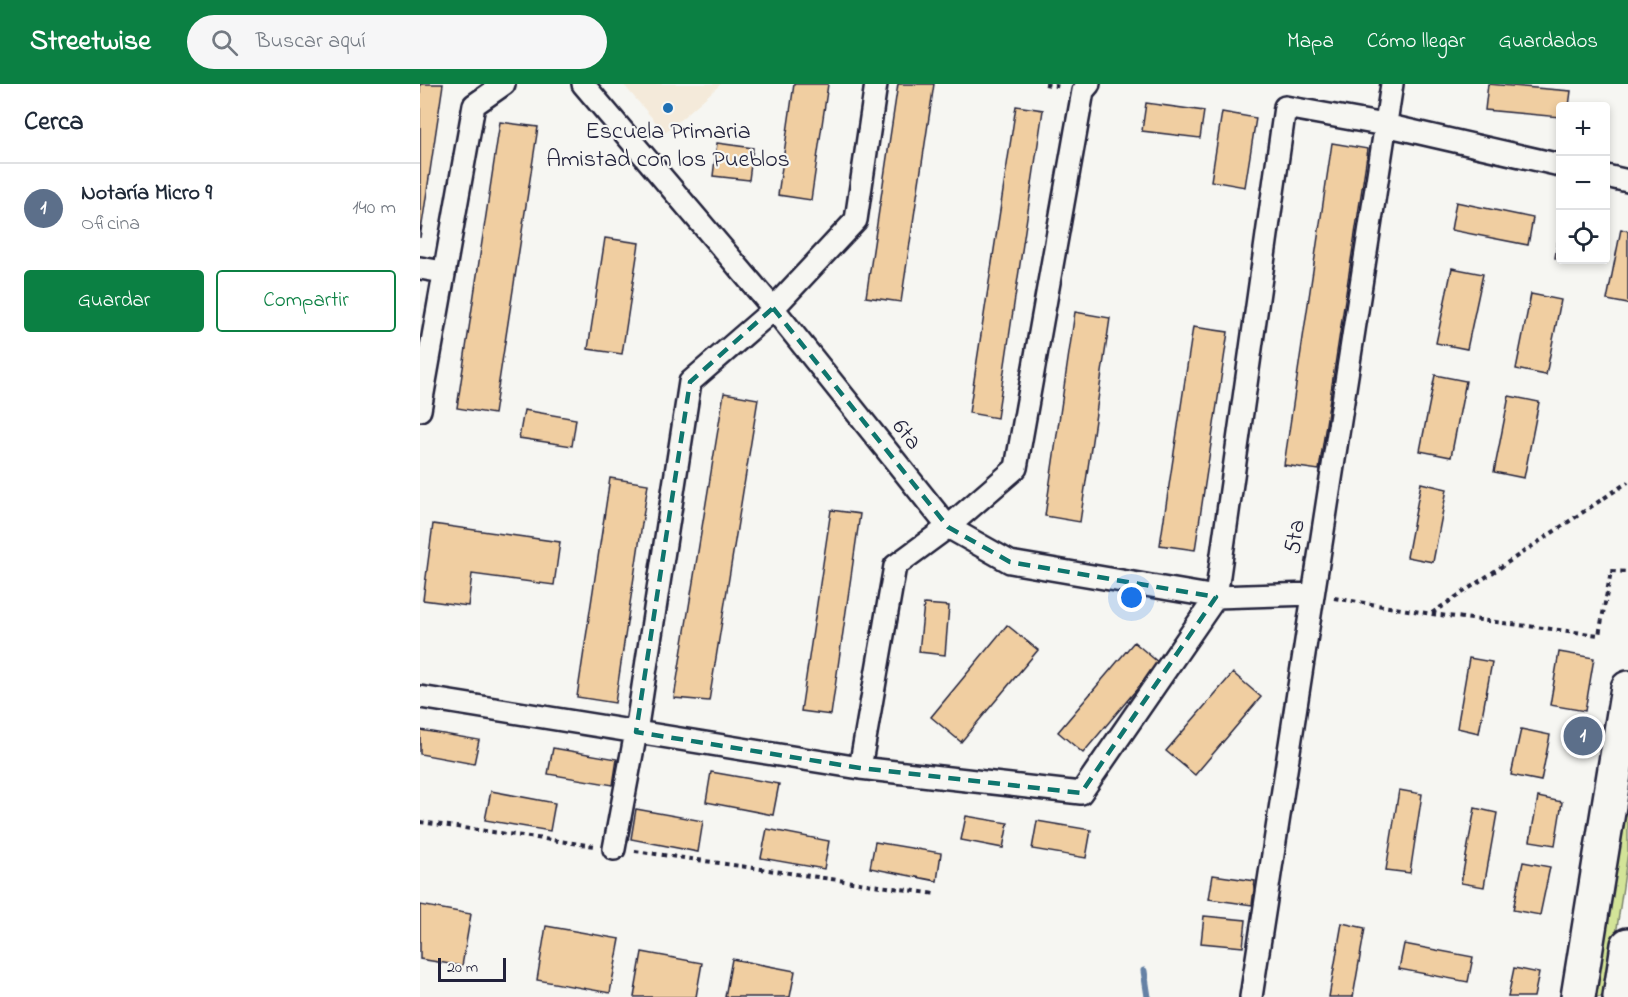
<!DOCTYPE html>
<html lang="es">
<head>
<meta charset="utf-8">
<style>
  :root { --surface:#fff; --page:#f6f6f7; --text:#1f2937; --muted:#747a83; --line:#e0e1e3; --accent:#0b8043 }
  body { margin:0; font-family:"Indie Flower",sans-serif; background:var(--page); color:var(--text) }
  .controls { position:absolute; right:18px; top:18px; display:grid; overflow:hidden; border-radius:6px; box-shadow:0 3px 9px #0003 }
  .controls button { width:54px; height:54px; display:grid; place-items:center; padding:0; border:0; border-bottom:2px solid var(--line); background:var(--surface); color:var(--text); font:30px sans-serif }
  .scale { position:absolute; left:18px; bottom:15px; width:68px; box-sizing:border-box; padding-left:6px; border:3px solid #22223b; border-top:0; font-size:16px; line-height:21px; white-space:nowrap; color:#22223b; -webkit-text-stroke:4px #f6f6f2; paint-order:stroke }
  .you { position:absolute; left:712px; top:514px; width:21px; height:21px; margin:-15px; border:4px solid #fff; border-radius:50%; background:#1a73e8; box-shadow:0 0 0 9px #1a73e833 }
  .badge { display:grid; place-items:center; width:39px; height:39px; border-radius:50%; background:var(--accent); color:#fff; font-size:20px; font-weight:700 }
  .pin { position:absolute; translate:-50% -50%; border:3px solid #fff; box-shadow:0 2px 6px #0006 }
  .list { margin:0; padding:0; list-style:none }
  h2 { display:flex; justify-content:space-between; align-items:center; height:78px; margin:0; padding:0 24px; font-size:26px }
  h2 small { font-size:20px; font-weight:400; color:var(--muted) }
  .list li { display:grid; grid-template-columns:39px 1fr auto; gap:18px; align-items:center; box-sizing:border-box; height:90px; padding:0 24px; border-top:2px solid var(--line) }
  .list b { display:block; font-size:22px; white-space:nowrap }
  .list p { margin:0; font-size:20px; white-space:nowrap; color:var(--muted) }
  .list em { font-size:20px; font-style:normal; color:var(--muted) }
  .actions { display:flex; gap:12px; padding:18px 24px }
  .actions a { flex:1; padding:14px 0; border:2px solid var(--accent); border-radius:6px; text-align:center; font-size:21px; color:var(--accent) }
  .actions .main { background:var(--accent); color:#fff }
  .icon { flex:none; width:33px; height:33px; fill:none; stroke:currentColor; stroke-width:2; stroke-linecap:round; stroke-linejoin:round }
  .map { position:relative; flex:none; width:1208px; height:913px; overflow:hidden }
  header { display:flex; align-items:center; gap:36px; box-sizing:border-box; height:84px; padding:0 30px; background:var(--accent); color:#fff }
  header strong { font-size:28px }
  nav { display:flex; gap:33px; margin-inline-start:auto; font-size:21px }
  .search { width:420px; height:54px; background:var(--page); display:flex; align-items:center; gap:15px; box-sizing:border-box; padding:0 21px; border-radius:33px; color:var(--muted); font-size:22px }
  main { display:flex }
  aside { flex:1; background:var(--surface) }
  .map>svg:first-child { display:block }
  .built { fill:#f4eada }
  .green { fill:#d3e498; stroke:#7a836a; stroke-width:1.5 }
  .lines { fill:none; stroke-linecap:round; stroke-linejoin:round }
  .stream { stroke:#6581a5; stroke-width:7 }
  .building { fill:#f0cea1; stroke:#22223b; stroke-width:1.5 }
  .minor-casing { stroke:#22223b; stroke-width:26 }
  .primary-casing { stroke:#22223b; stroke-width:38 }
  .path { stroke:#22223b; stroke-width:4; stroke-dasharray:4.5 4.5; stroke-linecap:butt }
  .minor { stroke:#f6f6f2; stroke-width:21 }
  .primary { stroke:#f6f6f2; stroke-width:33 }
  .marked { fill:none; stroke:#0f766e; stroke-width:4.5; stroke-dasharray:12 8; stroke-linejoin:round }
  .poi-dot { fill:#1f6fb2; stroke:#f6f6f2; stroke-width:2 }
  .labels { text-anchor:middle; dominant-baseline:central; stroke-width:4.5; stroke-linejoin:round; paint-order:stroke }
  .poi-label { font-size:24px; fill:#22223b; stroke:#f6f6f2 }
  .street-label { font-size:24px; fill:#22223b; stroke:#f6f6f2 }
</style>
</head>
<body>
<header>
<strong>Streetwise</strong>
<div class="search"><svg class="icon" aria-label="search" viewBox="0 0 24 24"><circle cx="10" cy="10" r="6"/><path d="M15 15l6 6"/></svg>Buscar aquí</div>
<nav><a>Mapa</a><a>Cómo llegar</a><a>Guardados</a></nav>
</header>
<main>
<aside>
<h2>Cerca<small></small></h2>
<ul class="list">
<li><span class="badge" style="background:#5c6f8a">1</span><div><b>Notaría Micro 9</b><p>Oficina</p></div><em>140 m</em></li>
</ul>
<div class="actions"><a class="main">Guardar</a><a>Compartir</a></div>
</aside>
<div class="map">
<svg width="1208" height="913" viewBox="0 0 1208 913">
  <rect width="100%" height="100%" fill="#f6f6f2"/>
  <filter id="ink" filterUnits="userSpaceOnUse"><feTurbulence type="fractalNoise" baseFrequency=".0167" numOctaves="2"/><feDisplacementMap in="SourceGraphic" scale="12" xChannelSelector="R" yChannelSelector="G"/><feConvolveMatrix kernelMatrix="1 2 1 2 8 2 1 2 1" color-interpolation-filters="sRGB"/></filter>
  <g filter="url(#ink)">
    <path class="built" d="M203,0H301L245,49Z"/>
    <path class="green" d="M1208,671V768L1187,913H1170Z"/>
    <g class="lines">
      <path class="stream" d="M724,887L728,913"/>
    </g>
    <path class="building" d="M0,0H23L0,154Z
      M374,0H408L391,116L358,111Z
      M478,0H514L481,218L446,213Z
      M1068,0L1151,7L1149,22H1140V33L1065,26Z
      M726,19L784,27L780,54L722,47Z
      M596,22L623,26L577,334L549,329Z
      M802,28L836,34L825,103L791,97Z
      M80,38L118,43L74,330L37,324Z
      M297,59L333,64L329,96L293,92Z
      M912,59L948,65L899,386L864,381Z
      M1036,118L1113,134L1108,161L1031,146Z
      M1140,143V175L1135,174Z
      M1201,145L1208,147V220L1187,216Z
      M185,154L219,159L202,270L168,265Z
      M1032,184L1063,190L1047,265L1016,259Z
      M1111,210L1141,216L1126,291L1096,285Z
      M655,228L690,234L660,438L625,432Z
      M773,243L808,248L775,466L740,461Z
      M1015,291L1046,297L1031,373L1000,367Z
      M304,309L338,315L289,617L254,614Z
      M1089,312L1119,318L1104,394L1074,388Z
      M104,326L156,335L152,362L99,354Z
      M190,394L228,400L195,619L157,613Z
      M1001,399L1027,405L1013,478L987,473Z
      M411,426L440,430L411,631L381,627Z
      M13,440L140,458L134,501L52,490L48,522L3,516Z
      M504,520L529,522L525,571L499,568Z
      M587,541L618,566L541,658L511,633Z
      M714,558L739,579L663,669L638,648Z
      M1139,568L1174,574L1165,627L1130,621Z
      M1049,574L1072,578L1059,649L1037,644Z
      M813,589L841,613L775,691L746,667Z
      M1101,645L1130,651L1121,697L1091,691Z
      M0,646L59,656L54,680L0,670Z
      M133,664L197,675L193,701L128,690Z
      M291,688L359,700L353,731L286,718Z
      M979,706L1002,710L990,789L966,786Z
      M71,707L135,719L130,747L65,736Z
      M1118,713L1142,718L1135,761L1110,757Z
      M1055,724L1077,729L1064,803L1041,799Z
      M216,725L283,737L278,768L211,755Z
      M546,732L588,739L583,764L541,756Z
      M617,737L671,746L666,774L612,765Z
      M347,745L409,757L404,785L341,774Z
      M455,758L521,769L517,797L450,784Z
      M1103,778L1130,783L1120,831L1093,826Z
      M793,791L835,797L832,821L789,815Z
      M0,821L51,830L42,882L0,875Z
      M784,832L826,836L823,863L781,859Z
      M922,839L945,844L933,913H909Z
      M126,842L200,855L190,909L117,896Z
      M984,860L1053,873L1048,898L979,885Z
      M222,868L282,879L276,913H214Z
      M312,875L375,887L370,913H305Z
      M1094,884L1119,889L1114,913H1088Z"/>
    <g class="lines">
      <g class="minor-casing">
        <path id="minor" d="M163,0L353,224L528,443L590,478L796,513L893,510
          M1186,92L1208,97
          M0,184L23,188
          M0,326L54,21L84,0
          M0,613L440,684L661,709L796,513L865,23L965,41L1140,81
          M440,684L475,482L528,443L596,384L663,7L669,0
          M194,765L216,648L270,298L346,232L436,136L456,0
          M831,913L972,0"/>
      </g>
      <g class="primary-casing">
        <path id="primary" d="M1158,913L1208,604
          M1200,913L1208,861"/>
      </g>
      <path class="path" d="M625,0L642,3
        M914,514L1012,530L1179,551L1191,487L1208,488
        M1012,529L1208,398
        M0,738L175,762
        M215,767L516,810"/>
      <use href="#minor" class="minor"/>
      <use href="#primary" class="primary"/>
    </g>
  </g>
  <path class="marked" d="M353,224L528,443L590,478L796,513L661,709L440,684L216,648L270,298Z"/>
  <circle class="poi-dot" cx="248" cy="24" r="6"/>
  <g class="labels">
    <g class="poi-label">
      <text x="248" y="48">Escuela Primaria<tspan x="248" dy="28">Amistad con los Pueblos</tspan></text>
    </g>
    <g class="street-label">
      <text transform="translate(486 351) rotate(51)">6ta</text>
      <text transform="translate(876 453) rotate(-81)">5ta</text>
    </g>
  </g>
</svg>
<div class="controls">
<button>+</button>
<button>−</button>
<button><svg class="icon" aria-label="locate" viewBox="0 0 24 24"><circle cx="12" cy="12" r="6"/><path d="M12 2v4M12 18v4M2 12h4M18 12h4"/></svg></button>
</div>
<div class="scale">20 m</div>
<div class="you"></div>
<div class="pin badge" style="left:1163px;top:652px;background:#5c6f8a">1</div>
</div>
</main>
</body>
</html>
